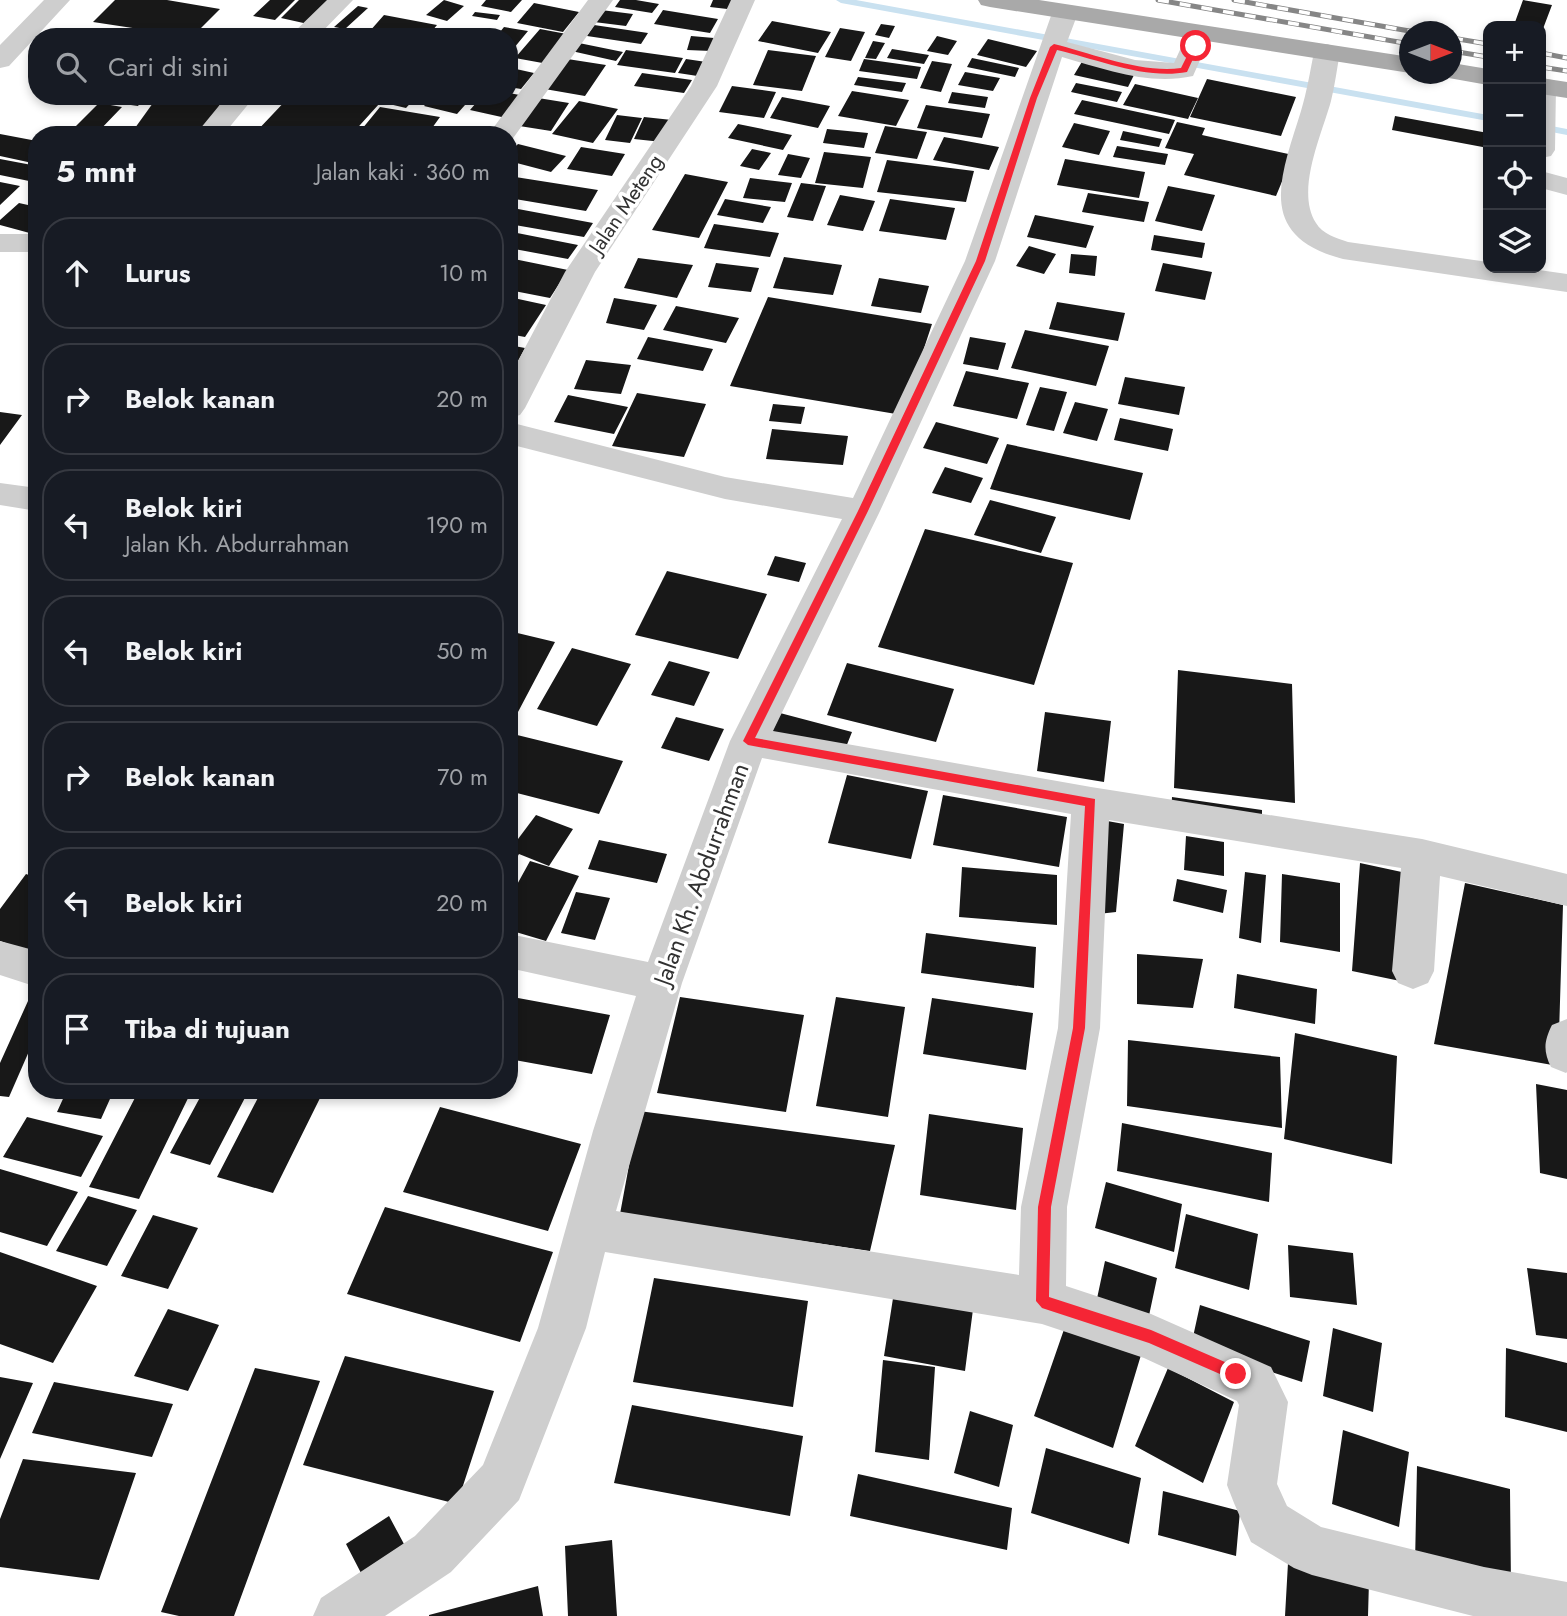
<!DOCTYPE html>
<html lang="id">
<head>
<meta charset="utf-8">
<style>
  :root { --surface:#171b24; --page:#242831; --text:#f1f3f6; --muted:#9ea1a6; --line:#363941 }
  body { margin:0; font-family:Jost,sans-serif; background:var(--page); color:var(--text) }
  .controls { position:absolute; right:21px; top:21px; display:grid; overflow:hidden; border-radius:14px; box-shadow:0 4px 10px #0003 }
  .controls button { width:63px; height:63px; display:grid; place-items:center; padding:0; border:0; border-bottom:2px solid var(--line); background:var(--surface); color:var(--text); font:35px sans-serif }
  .compass { position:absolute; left:1399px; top:21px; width:63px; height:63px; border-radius:50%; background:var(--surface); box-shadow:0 4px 10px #0003; rotate:90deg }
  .stop { position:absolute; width:21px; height:21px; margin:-16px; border:5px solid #f52535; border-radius:50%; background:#fff }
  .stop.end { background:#f52535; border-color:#fff; box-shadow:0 2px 7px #0008 }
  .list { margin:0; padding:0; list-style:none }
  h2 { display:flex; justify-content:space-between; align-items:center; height:91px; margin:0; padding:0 28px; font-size:30px }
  h2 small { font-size:23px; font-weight:400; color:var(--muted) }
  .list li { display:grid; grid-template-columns:46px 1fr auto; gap:21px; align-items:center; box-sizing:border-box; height:112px; margin:0 14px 14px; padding:0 14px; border:2px solid var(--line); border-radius:28px }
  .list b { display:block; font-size:26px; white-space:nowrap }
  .list p { margin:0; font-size:23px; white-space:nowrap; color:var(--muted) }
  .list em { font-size:23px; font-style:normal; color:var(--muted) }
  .icon { flex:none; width:38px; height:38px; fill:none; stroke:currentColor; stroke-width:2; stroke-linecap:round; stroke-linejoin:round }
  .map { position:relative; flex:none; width:1567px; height:1616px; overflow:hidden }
  .search { position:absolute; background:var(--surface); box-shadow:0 4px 10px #0003; left:28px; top:28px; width:490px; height:77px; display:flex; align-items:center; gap:18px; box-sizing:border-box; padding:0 24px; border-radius:28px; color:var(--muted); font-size:26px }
  .panel { position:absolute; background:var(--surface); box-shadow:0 4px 10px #0003; left:28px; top:126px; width:490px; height:973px; border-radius:28px }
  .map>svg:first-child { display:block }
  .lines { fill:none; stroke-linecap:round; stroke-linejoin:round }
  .stream { fill:#c9e1f0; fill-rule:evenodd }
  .building { fill:#181818 }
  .minor { fill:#cecece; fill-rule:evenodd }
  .major { fill:#a9a9a9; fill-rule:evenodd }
  .rail-casing { stroke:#868686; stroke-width:5 }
  .rail { stroke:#fff; stroke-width:3.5; stroke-dasharray:11; stroke-linecap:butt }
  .route { fill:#f52535 }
  .labels { text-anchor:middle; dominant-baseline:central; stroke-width:7; stroke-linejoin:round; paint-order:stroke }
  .far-street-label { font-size:21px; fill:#313131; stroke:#fff }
  .street-label { font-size:24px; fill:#313131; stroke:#fff }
</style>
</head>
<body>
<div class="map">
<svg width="1567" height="1616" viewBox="0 0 1567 1616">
  <rect width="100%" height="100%" fill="#fff"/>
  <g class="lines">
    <path class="stream" d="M836,0H856L1488,115V121L841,3Z
      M1541,124L1567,129V135L1541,130Z"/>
  </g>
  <path class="building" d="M115,0H167L220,9L192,37L93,22Z
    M270,0H295L275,20L253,16Z
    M299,0H332L308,24L281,18Z
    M444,0L464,6L447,21L426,15Z
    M486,0H522L511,12L481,6Z
    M620,0H636L659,4L652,13L615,7Z
    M713,0H740L736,10L710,7Z
    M1523,0L1552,5L1541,34V26L1514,25Z
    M534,3L579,12L563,32L517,23Z
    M358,6L368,8L345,29L334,27Z
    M601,10L633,14L626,26L594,22Z
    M663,10L718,19L710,33L654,24Z
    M475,12L500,15L497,20L472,16Z
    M384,15L437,25L427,37H393L369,32Z
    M772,21L831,32L818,53L758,41Z
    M881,24L895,26L889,38L875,35Z
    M594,25L648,33L641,44L587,36Z
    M504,27L528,31L509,54V37H496Z
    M840,28L865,32L851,61L825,57Z
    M540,29L572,35L548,64L515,58Z
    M691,36L714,38L711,51L687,50Z
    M937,36L957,41L948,55L927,51Z
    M988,39L1037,51L1026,67L977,55Z
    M873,41L885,43L876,59L865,58Z
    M574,42L623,52L616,61L567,50Z
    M892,49L929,55L924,64L887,58Z
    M626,50L683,58L675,73L617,65Z
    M768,50L816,56L802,91L753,85Z
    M561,58L606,65L585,96L539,88Z
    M972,58L1019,68L1015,77L967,67Z
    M686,59L713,63L704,77L678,73Z
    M864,59L921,67L917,79L859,71Z
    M1083,60L1136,71L1128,87L1074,75Z
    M932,61L952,64L941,92L920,88Z
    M516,69L534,73L521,89L509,87V78Z
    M965,72L1000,78L993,91L958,85Z
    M642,73L692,80L684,93L634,86Z
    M858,77L906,83L902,92L854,85Z
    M1207,79L1296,97L1281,136L1190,117Z
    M1076,83L1122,92L1117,102L1071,92Z
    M1135,84L1198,98L1188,119L1123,105Z
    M732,86L776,92L764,118L719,112Z
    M852,91L909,100L896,126L838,116Z
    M952,92L988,97L985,108L948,103Z
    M509,93L525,96L506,118L470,110L482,96H509Z
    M98,96H145L138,106L95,100Z
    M158,96H226L200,135L135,128Z
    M290,96H344L379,104L351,135H253Z
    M371,96H417L406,108L368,99Z
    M433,96H473L457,114L424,106Z
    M532,97L569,103L551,131L513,125Z
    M782,97L830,106L818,128L770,118Z
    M1082,100L1175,120L1169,134L1074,114Z
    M579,101L618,109L593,143L552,134Z
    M99,103L122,107L96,134L72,130Z
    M926,105L990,114L982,138L917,128Z
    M380,107L440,117L427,135H394L362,129Z
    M617,115L642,118L630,143L605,140Z
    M1395,116L1488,133V148L1392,130Z
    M644,117L672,120L662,142L634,139Z
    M1177,122L1205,128L1202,135L1293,155L1276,196L1184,175L1194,154L1165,148Z
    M1074,123L1110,131L1099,155L1062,147Z
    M738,124L792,135L783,150L728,138Z
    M885,126L927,132L917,159L875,153Z
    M827,129L868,133L864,148L823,143Z
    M1123,131L1162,139L1159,147L1120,140Z
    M0,134L37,141V164L0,156Z
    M944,137L999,147L989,170L933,160Z
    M518,144L566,156L551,172L509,161V153Z
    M1117,146L1168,154L1165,165L1113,157Z
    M581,147L625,154L612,176L567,169Z
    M752,149L771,153L759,170L740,166Z
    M824,152L871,157L863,188L815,183Z
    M788,154L810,158L801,178L778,175Z
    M0,159L37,166V173L29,181L0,175Z
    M1065,159L1145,172L1139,198L1057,185Z
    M887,160L974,171L966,202L877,192Z
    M685,174L728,182L699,238L652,230Z
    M509,176L598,190L586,211L509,198Z
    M750,178L792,183L785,202L743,198Z
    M0,182L20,186L0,205Z
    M801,183L826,186L813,221L787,217Z
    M1168,186L1215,195L1202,231L1155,221Z
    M1088,193L1149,202L1144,222L1082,212Z
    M840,195L875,201L863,231L827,225Z
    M725,199L771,207L763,223L717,215Z
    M890,199L955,208L946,240L879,231Z
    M19,203L37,207V235L0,225V220Z
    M518,209L593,223L584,237L509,224Z
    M1035,215L1094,226L1086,248L1027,237Z
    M714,224L779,233L770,257L704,248Z
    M512,232L578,245L568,259L509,248Z
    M1154,235L1205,243L1202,258L1151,250Z
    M1029,246L1056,254L1044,274L1016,266Z
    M1071,254L1097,256L1095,276L1069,273Z
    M784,257L842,265L833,295L773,288Z
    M509,258L568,270L550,298L509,290Z
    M638,258L693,265L677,298L624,288Z
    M716,263L759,268L751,292L708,287Z
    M1163,263L1212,272L1205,300L1155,291Z
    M879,278L929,286L921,313L871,306Z
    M509,297L546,305L525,337L509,334Z
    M768,297L932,324L902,415L730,386Z
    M614,298L657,305L644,330L606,323Z
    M1057,302L1125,313L1118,341L1049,329Z
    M676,306L739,318L726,343L663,330Z
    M1025,330L1109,346L1096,386L1011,368Z
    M648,337L713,349L703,371L637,359Z
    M970,337L1006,343L998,370L963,364Z
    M509,345L525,348L518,361L509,359Z
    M586,360L631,365L621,394L574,389Z
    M966,371L1029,383L1017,419L953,406Z
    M1125,377L1185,387L1179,415L1118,404Z
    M1040,387L1067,392L1054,431L1026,425Z
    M637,393L706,404L684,457L612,446Z
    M568,395L628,407L614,434L554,422Z
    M1075,402L1108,409L1097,441L1063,433Z
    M773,404L805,407L801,424L769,421Z
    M0,412L22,415L0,445Z
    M1120,418L1173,429L1168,451L1114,440Z
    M936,422L999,438L987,464L923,448Z
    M772,429L848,436L843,465L766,459Z
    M1007,444L1143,473L1130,520L990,489Z
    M945,467L983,478L971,503L932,493Z
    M990,500L1056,517L1041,553L974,535Z
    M925,529L1073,563L1034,685L878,647Z
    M775,556L806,563L799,582L767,575Z
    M667,571L767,594L738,659L635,635Z
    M509,631L555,642L509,729Z
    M572,648L631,664L597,726L537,709Z
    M669,661L710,672L694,706L651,695Z
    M847,663L954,689L936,742L827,715Z
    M1178,670L1292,684L1295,803L1174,788Z
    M1045,712L1111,721L1104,782L1037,771Z
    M780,713L852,732L844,752L772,732Z
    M676,717L724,729L709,761L661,748Z
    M509,733L623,761L599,814L509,791Z
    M847,775L928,791L911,859L828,843Z
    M943,795L1067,817L1059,867L933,845Z
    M1172,797L1262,810V828L1171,815Z
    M536,815L573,829L549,866L519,854L509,871V851Z
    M1096,819L1124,824L1116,912L1089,915Z
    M1186,836L1224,842V876L1184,870Z
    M599,840L667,854L657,883L588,869Z
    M530,861L579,876L546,941L509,930V899Z
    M1360,863L1411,874L1405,982L1352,971Z
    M962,867L1057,875V925L959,917Z
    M1245,872L1266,875L1261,943L1239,938Z
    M26,874L37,878V954L0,941V909Z
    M1282,874L1340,883V952L1280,942Z
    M1177,879L1227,890L1223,913L1173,901Z
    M1465,883L1563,905L1558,1066L1434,1044Z
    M576,892L610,898L595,940L561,933Z
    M926,933L1036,947L1034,988L921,973Z
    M1137,954L1203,959L1193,1008L1137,1004Z
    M1237,974L1317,989L1315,1024L1234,1008Z
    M680,997L804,1015L786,1112L657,1093Z
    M836,997L905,1007L888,1117L816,1106Z
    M518,998L610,1015L592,1074L509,1059V1025Z
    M932,998L1033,1013L1026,1070L923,1054Z
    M28,1001L37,1002V1033L9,1097L0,1096V1063Z
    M1295,1033L1397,1056L1392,1164L1284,1139Z
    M1128,1040L1280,1057L1282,1128L1127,1106Z
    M1536,1084L1567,1090V1179L1540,1173Z
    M67,1090H114L101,1119L57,1112Z
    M139,1090H192L139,1199L89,1187Z
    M204,1090H249L210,1165L170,1153Z
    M262,1090H324L273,1193L217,1177Z
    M440,1107L581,1144L548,1231L403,1192Z
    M639,1111L895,1145L870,1251L620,1214Z
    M929,1114L1023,1128L1016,1210L920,1195Z
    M27,1117L103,1136L81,1177L3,1157Z
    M1122,1123L1272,1153L1269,1202L1117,1171Z
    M0,1169L78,1192L47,1246L0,1232Z
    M1106,1182L1182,1204L1174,1252L1095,1228Z
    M88,1196L137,1210L107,1266L56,1251Z
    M385,1207L553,1252L520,1342L347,1294Z
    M1186,1214L1258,1234L1249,1290L1175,1268Z
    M153,1215L198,1228L168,1289L121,1276Z
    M1288,1245L1353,1253L1357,1305L1290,1297Z
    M0,1252L97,1286L53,1363L0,1344Z
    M1105,1261L1157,1278L1147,1325L1095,1308Z
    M1527,1268L1567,1273V1339L1536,1335Z
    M654,1278L808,1301L793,1407L633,1382Z
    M896,1279L975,1294L965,1371L884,1356Z
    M1200,1305L1310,1341L1302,1382L1191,1346Z
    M168,1309L219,1325L188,1391L134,1376Z
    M1069,1315L1144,1345L1113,1448L1034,1416Z
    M1333,1328L1382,1343L1373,1412L1323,1396Z
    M1506,1348L1567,1363V1432L1505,1417Z
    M345,1356L494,1391L457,1504L303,1465Z
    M883,1360L935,1367L929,1460L875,1452Z
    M255,1368L320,1381L234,1616H179L161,1612Z
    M1168,1368L1234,1402L1203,1483L1135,1446Z
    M0,1377L33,1383L0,1459Z
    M54,1382L173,1404L152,1457L32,1433Z
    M632,1405L803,1436L790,1516L614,1483Z
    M970,1411L1013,1425L999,1487L954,1473Z
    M1343,1430L1409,1452L1399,1527L1332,1504Z
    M1046,1448L1141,1478L1129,1544L1031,1513Z
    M23,1459L136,1473L99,1580L0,1567V1519Z
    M1417,1466L1510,1489L1511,1587L1415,1564Z
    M858,1474L1012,1508L1007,1550L850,1516Z
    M1163,1491L1240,1511L1236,1556L1158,1535Z
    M389,1516L404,1544L361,1573L346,1544Z
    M612,1540L617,1616H568L565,1546Z
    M1288,1563L1369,1581L1368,1616H1285Z
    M538,1586L543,1616H429V1615Z"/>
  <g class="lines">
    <path class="minor" d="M44,0H70L9,66L0,68V45Z
      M327,0H353L317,37H289Z
      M588,0H613L511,141L509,135H488Z
      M731,0H755L717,86L595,272L525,408L520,415L509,418V378L565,272L691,86Z
      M1065,5L1074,8L1078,13L1067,42L1135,60L1174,63L1190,28L1199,25L1208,28L1212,33L1193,76C1149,86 1104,69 1062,57L995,261L880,511L773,731L1091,787L1422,839L1567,874V906L1440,876L1434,971L1428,983L1413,989L1398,983L1392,971L1401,868L1109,820L1100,1028L1067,1207L1066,1286L1151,1314L1271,1367L1288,1402L1277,1484L1287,1506L1321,1527L1484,1567L1567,1582V1616H1473L1312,1575L1294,1568L1251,1542L1234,1503L1227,1485L1239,1405L1237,1401L1144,1358L1042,1324L605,1252L586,1328L519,1500L451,1572L385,1616H313L321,1598L415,1536L483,1465L538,1328L593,1131L636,996L509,968V934L648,962L730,741L842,519L725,499L509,444V422L725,477L853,498L965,261L1052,13L1056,8ZM762,758L1071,814L1058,1028L1021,1207L1019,1275L616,1211L682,983Z
      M1327,44L1336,47L1340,52C1337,68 1335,85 1331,101C1322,134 1295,191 1316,223C1322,234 1337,238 1348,242L1488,262V268H1525L1567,274V292L1343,259C1254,236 1281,176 1301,111C1307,91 1310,72 1314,52L1318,47Z
      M1543,78L1552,80L1556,86L1555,150L1551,156L1541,158V79Z
      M227,96H255L223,135H195Z
      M1541,171L1567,178V195L1541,188Z
      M0,234H37V252H0Z
      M0,483L37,488V511L0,505Z
      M0,941L37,951V987L0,975Z
      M1567,1019V1072L1566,1073L1551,1067C1543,1051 1544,1041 1552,1025Z"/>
    <path class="major" d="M978,0H1039L1410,57V73L990,7L981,5Z
      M1452,63L1488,69V85L1443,77L1441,74H1452Z
      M1541,78L1567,82V98L1541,94Z"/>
    <g class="rail-casing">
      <path id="rail" d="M1158,0L1410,44
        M1234,0L1415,32
        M1452,38L1488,44
        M1452,51L1488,57
        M1541,53L1567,58
        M1541,67L1567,71"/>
    </g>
    <use href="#rail" class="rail"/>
  </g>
  <path class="route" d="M1054,44C1090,53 1144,74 1181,68L1193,44L1199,46L1187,72C1145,80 1097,59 1057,50L1037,98L985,261L868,511L755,738L1095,799L1085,1028L1051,1207L1049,1297L1151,1330L1241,1369V1379L1236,1381L1149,1343L1042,1308L1036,1301L1038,1207L1073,1028L1085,806L748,745L743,741L858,511L976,261L1030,98L1050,47Z"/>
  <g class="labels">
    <g class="far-street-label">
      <text transform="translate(626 204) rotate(-56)">Jalan Meteng</text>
    </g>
    <g class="street-label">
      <text transform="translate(701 874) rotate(-70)">Jalan Kh. Abdurrahman</text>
    </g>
  </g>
</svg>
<div class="controls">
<button>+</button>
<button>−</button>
<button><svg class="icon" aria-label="locate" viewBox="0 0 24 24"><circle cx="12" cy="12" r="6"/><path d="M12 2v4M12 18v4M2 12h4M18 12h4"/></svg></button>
<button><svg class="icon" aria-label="layers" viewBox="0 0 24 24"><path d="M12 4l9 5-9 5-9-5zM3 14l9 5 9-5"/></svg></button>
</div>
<svg class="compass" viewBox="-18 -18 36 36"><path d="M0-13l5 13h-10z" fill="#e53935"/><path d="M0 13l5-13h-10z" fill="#9ea1a6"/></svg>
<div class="stop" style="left:1196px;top:46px"></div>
<div class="stop end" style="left:1236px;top:1374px"></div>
<div class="search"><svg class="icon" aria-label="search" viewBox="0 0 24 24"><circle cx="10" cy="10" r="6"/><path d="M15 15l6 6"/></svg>Cari di sini</div>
<section class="panel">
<h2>5 mnt<small>Jalan kaki · 360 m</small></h2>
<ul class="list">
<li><svg class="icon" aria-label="ahead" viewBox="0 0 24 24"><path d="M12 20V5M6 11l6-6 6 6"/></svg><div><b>Lurus</b></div><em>10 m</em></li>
<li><svg class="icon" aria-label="right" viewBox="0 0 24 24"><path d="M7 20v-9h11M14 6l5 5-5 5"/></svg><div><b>Belok kanan</b></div><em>20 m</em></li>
<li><svg class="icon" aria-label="left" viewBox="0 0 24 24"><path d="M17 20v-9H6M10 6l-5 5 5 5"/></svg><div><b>Belok kiri</b><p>Jalan Kh. Abdurrahman</p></div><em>190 m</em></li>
<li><svg class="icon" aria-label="left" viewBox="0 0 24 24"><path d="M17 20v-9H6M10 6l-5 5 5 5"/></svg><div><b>Belok kiri</b></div><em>50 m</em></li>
<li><svg class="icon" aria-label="right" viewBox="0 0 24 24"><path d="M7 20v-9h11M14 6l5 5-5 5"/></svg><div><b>Belok kanan</b></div><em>70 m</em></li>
<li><svg class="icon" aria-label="left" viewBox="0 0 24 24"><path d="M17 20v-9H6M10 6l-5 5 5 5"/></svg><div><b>Belok kiri</b></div><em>20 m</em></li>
<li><svg class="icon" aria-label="arrive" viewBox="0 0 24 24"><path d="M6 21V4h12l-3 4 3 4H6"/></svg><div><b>Tiba di tujuan</b></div></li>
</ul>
</section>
</div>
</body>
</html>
